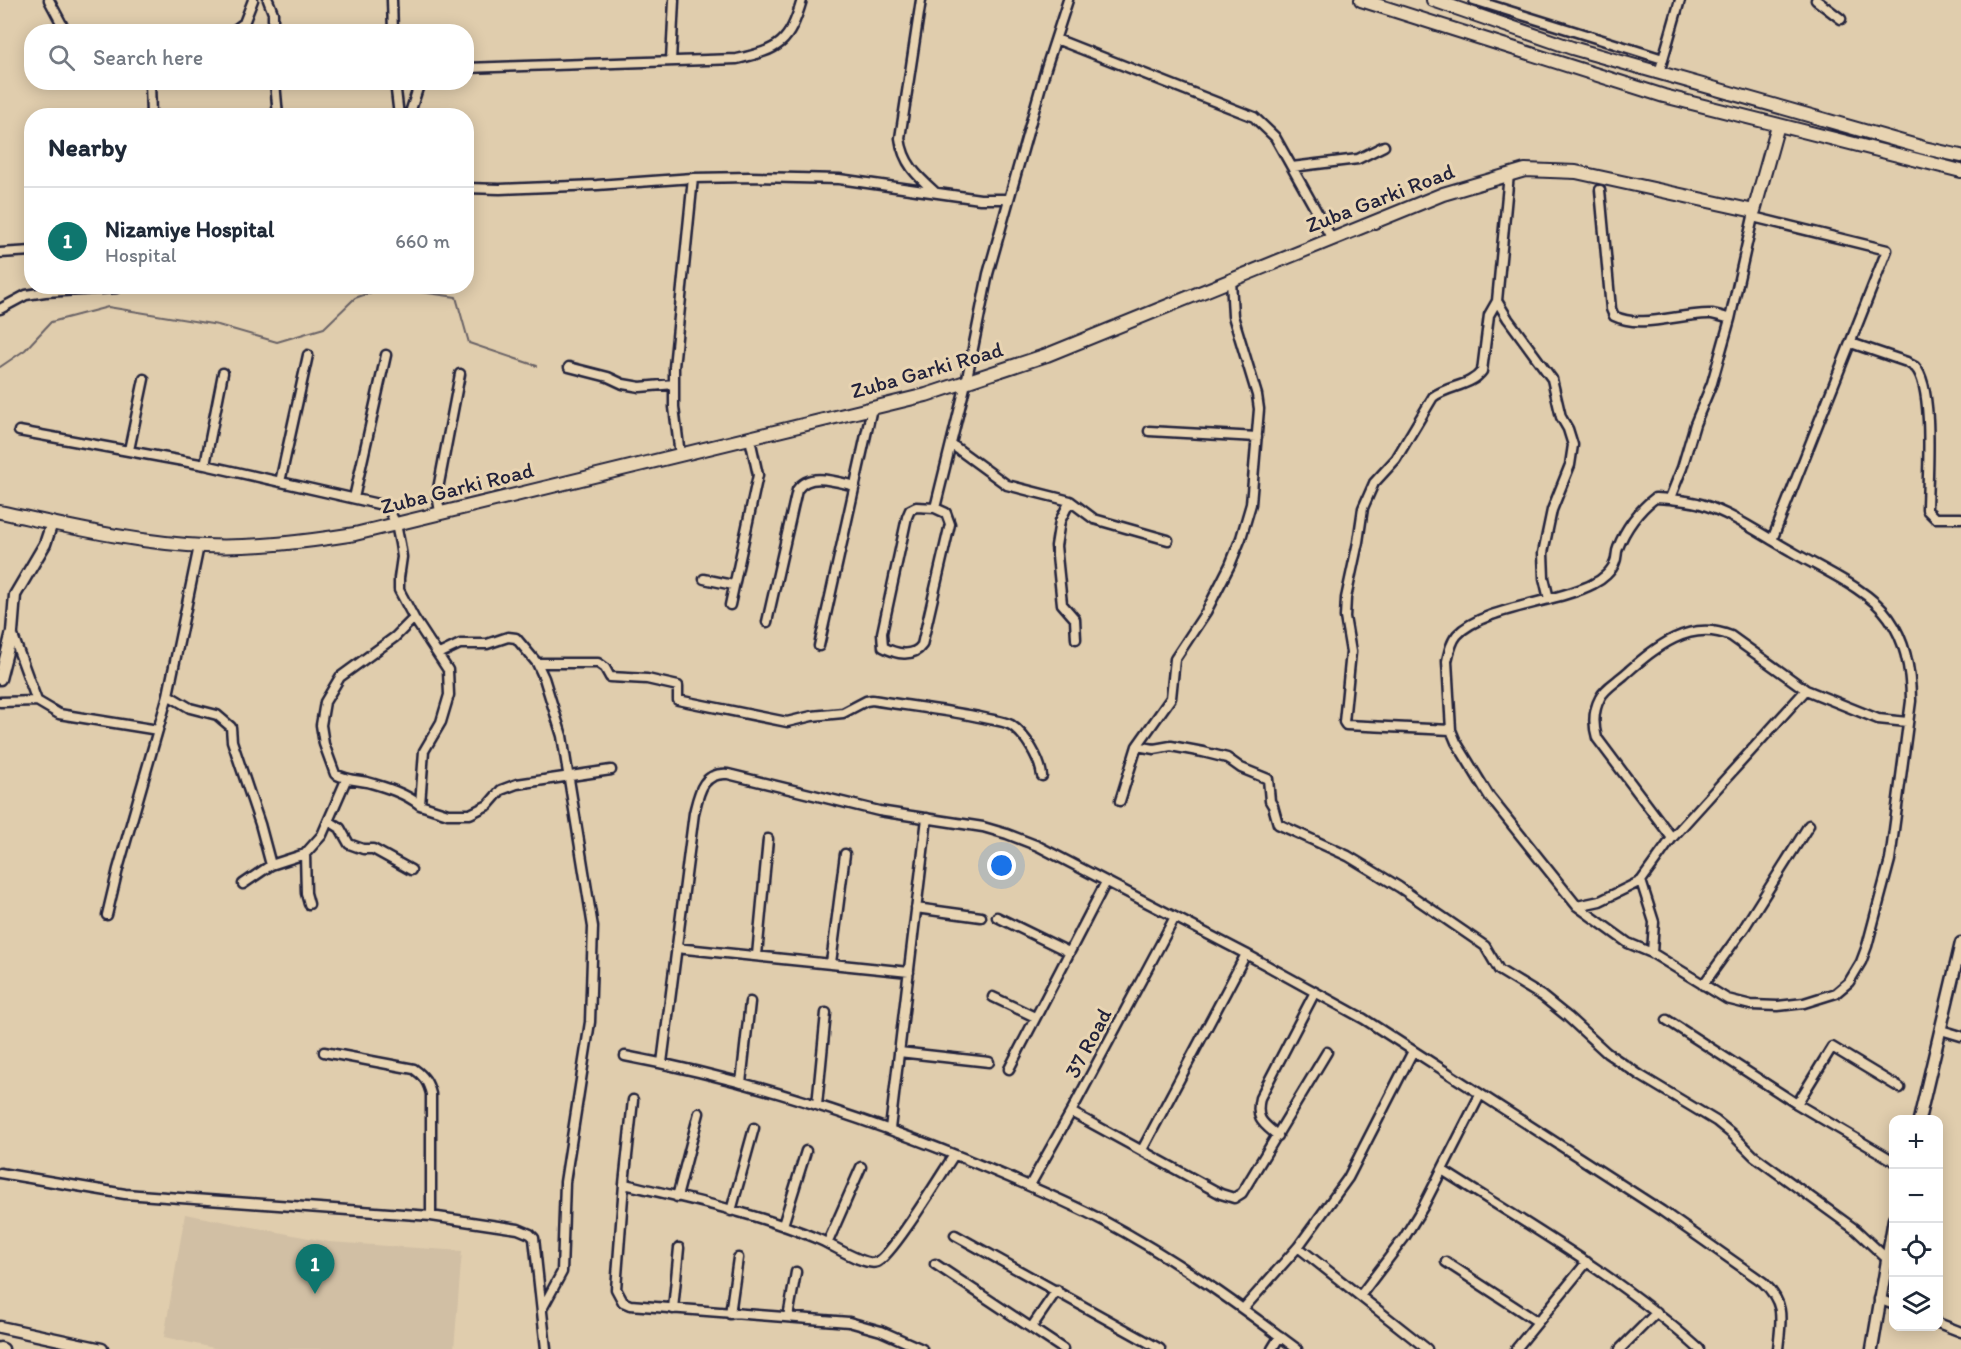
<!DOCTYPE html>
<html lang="en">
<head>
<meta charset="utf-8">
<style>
  :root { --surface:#fff; --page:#f2f2f3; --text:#1f2937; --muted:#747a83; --line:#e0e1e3; --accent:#0f766e }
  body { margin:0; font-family:Itim,sans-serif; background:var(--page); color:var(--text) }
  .controls { position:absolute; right:18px; bottom:18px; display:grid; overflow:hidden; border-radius:12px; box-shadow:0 3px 15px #0003 }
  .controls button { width:54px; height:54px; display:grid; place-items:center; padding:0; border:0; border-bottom:2px solid var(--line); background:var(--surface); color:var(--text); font:30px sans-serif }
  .you { position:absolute; left:1002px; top:866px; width:21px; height:21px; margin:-15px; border:4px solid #fff; border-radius:50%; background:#1a73e8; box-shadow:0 0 0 9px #1a73e833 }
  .badge { display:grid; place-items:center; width:39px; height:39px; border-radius:50%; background:var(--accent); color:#fff; font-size:20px; font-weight:700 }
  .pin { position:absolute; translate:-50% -50px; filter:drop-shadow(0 2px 3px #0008) }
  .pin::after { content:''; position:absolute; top:32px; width:21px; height:18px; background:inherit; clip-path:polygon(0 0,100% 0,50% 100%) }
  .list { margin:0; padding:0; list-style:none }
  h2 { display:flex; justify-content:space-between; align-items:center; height:78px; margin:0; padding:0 24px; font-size:26px }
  h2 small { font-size:20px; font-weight:400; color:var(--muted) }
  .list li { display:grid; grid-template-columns:39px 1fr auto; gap:18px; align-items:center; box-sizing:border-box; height:108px; padding:0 24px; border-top:2px solid var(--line) }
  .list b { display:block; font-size:22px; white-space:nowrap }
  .list p { margin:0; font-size:20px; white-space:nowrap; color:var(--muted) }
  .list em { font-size:20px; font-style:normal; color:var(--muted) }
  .icon { flex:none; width:33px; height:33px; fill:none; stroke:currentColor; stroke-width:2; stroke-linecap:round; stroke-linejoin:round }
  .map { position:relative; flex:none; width:1961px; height:1349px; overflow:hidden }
  .search { position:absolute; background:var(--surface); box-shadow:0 3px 15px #0003; left:24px; top:24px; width:450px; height:66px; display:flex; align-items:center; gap:15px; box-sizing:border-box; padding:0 21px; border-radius:24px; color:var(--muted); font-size:22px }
  .panel { position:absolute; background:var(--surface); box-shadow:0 3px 15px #0003; left:24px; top:108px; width:450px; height:186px; border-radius:24px }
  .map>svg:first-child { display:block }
  .built { fill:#d1bfa4 }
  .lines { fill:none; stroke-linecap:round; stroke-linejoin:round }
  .stream { stroke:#6a6366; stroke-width:2 }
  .minor-casing { stroke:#22223b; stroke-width:13 }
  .tertiary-casing { stroke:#22223b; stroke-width:15 }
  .secondary-casing { stroke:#22223b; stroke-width:16 }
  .minor { stroke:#e8d4b2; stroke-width:8 }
  .tertiary { stroke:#e8d4b2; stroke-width:10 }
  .secondary { stroke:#e8d4b2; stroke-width:12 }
  .labels { text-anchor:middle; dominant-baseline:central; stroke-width:6; stroke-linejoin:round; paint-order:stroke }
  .street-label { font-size:22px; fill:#22223b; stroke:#e8d4b2 }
</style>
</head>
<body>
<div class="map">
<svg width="1961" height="1349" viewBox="0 0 1961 1349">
  <rect width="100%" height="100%" fill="#e0cdad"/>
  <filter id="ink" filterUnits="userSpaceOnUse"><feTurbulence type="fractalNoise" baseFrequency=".0167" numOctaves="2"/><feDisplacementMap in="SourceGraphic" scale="12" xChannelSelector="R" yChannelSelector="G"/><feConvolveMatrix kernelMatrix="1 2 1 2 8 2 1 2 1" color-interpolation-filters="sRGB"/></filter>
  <g filter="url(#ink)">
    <path class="built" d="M185,1214L329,1242L462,1251L454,1349H218L164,1337Z"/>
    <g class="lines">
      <path class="stream" d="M0,367L25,350L51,322L108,307L218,325L277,342L324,328L355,298L386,287L456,297L469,343L537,366"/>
      <g class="minor-casing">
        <path id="minor" d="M49,0L66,32
          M268,0L273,13V32
          M392,0L393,32
          M921,0L900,138C903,163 917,176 935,192
          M1474,0L1663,59
          M1816,0L1841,19
          M232,32L244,23L253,0
          M1056,39L1254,117L1275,137L1332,239
          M671,61L674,0
          M466,68L737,59C780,49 789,44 802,0
          M1659,73L1680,0
          M150,82L151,116
          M275,82L278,116
          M395,82L399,116
          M409,116L420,82
          M1292,167L1358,159L1384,146
          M1509,174L1497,301L1508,319L1552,379L1561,417L1568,429L1573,445L1570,465L1552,510L1543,553L1544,578L1549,599
          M466,188L500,189L597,185L693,178L750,177L839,179L980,199H1009
          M1600,190L1611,309L1614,316C1642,330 1683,312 1712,314C1718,315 1724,317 1730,319
          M1754,211L1753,217L1887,250L1772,540
          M0,253L32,251
          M1231,280L1233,316L1257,395L1259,409L1251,504L1241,538L1230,565L1206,612L1175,659L1171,698L1137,746L1154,749L1171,746L1203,752L1227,758L1241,768L1268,779L1270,801L1273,806L1278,824L1348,856L1399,887L1485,946L1499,970L1542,996L1568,1017L1607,1053L1641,1076L1716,1121L1732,1134L1754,1156L1856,1230L1886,1258
          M45,292L116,288L119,286
          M0,309L26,295L45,292L49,289
          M1851,343L1907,362C1908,363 1915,367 1915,367C1935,387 1927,481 1927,510L1935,518H1961
          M569,367L608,377L623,384L640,387L674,384
          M19,431L205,465L387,506L396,524L400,544L402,557L399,578V590L414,618L448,670L449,695L441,722L424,751L420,805C405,793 385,787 367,782C356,780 346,780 335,774L324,744L321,725L325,702L340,677L395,637L414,618
          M1149,431L1257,437
          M951,444L1007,485L1070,501L1094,519L1168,540
          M129,450L144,379
          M680,455L674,407V367L693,178
          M205,465L223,373
          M280,482L308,355
          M354,498L386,355
          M1655,498C1670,499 1686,500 1701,504C1733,514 1762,535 1791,551C1821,569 1869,589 1889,618C1906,642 1911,672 1911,701L1890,860L1867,946L1861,962L1849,982L1836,993L1804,1003L1778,1006L1751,1005L1727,999L1652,953L1628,943L1577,906L1489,796L1456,742L1451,730L1447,661C1449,652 1451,642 1457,635C1483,607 1557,603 1593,584C1602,580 1612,571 1615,562C1617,558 1616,552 1618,548C1625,529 1639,510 1655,498Z
          M1670,498L1682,468L1695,424L1712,383L1730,319L1753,217
          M1070,501L1060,521L1056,546L1062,604L1075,619L1076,639
          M916,507L935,508L946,513L950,524L922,645C913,658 896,654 883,647L882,633L907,517L910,510Z
          M935,508L966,383L988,274L1046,68L1068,0
          M440,512L437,494L460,374
          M704,579L733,585
          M730,605L758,475L750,439
          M767,622L797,490C809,471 837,482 855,486
          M12,633L37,701
          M819,646L872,408
          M439,654L460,644H487L508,637L516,638L537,663L544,678L562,736L593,927L590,1022L565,1182L562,1272L542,1309
          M537,663H598L605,668L610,677L647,679L678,686V700L787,722L812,716L843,713L866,701L872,700C909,706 947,710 984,718C992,720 1004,721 1011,725C1026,735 1040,759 1042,776
          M168,695L190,708L217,715L231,727L232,741L260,824L271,865L305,854L322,835L346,780
          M0,702L37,701L59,714L158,730
          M1451,730L1346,725L1344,722L1351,652L1345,617L1346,598L1358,542L1363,508L1374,483L1396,459L1433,397C1449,385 1470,387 1482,371L1489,315L1497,301
          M1120,801L1137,746
          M420,805L448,814H470L488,805L501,790L517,784L611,770
          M329,821L340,828L349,844L363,849H373L411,870
          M1672,838L1597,738C1593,724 1593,711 1600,698C1604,689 1616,682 1624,675C1654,649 1688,618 1731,636L1806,690L1878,719L1907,722
          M305,854L306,893L309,904
          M243,884L271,865
          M1577,906L1600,901L1641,881
          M916,908L981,917
          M107,915L118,869L168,695L199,546
          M997,917L1069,952
          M676,948L909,972
          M1652,953L1654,922L1641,881L1672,838L1806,690
          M757,955L768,839
          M831,963L845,854
          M1703,985L1744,928L1809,825
          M993,997L1035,1017
          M1667,1020L1797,1104L1894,1161
          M1941,1030L1961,1036
          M324,1052L414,1069C424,1076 428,1082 431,1094V1216L518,1229L530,1234L534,1238L546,1349
          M899,1052L989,1062
          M625,1056C741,1078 854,1114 963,1158C1011,1178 1058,1197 1104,1221C1172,1257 1236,1303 1297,1349
          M662,1063L694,813C699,793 702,772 728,774L879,811L983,827L1007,834L1038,846L1246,954L1364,1019L1662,1211L1763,1282C1786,1304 1781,1319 1778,1349
          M1009,1069L1106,882
          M741,1083L750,1002
          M633,1100L624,1184L616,1289L623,1302L630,1305L849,1322L881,1331L922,1349
          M1797,1104L1832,1047L1900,1088
          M817,1105L826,1013
          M1071,1112L1221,1194L1234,1198L1242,1193L1327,1052
          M890,1129L927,818
          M1278,1136C1263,1123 1255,1120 1260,1098L1315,992
          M1142,1150L1246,954
          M1442,1170C1530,1226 1621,1278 1699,1349
          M0,1173L125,1194L431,1216
          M624,1184C689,1199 756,1213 818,1239C831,1244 865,1267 877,1262C892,1256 942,1173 954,1155
          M1030,1185L1071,1112L1175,917
          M677,1197L699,1113
          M731,1211L754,1128
          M783,1225L806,1151
          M955,1235L1160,1349
          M828,1242L861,1167
          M1298,1247L1427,1349
          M1446,1262L1538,1322
          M935,1264L1063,1349
          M1360,1296L1404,1238L1423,1207L1480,1095
          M1879,1299L1894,1305
          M673,1309L679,1248
          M1243,1309L1298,1247L1348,1178L1413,1051
          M730,1314L738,1258
          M788,1317L796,1272
          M1938,1323L1961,1332
          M1031,1328L1057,1290
          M1272,1349L1280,1336
          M1516,1349L1587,1262
          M1620,1349L1657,1312"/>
      </g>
      <g class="tertiary-casing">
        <path id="tertiary" d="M0,679L12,632L15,595L45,544L52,523
          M1919,1120L1961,943
          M0,1327L102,1349
          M0,1348L3,1349
          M1872,1349L1894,1219"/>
      </g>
      <g class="secondary-casing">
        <path id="secondary" d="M1361,0L1664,96L1961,171
          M1433,0L1572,48L1924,148L1961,156
          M0,512C67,526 135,543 204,546C255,548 304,542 355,534L926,395L1047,355L1443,194L1525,170L1576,172L1754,211L1778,125"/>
      </g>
      <use href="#minor" class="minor"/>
      <use href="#tertiary" class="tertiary"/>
      <use href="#secondary" class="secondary"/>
    </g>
  </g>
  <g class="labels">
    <g class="street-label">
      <text transform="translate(1380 198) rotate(-21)">Zuba Garki Road</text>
      <text transform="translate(927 370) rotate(-16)">Zuba Garki Road</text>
      <text transform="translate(457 488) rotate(-14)">Zuba Garki Road</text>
      <text transform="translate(1088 1043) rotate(-62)">37 Road</text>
    </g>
  </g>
</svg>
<div class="controls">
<button>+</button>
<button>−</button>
<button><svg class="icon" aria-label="locate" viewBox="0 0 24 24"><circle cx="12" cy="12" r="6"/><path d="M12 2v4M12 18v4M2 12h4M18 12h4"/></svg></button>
<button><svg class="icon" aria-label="layers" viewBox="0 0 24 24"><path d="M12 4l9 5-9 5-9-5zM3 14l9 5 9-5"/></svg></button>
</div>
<div class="you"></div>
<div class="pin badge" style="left:315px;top:1294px">1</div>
<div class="search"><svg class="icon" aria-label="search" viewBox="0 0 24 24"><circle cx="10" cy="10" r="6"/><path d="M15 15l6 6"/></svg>Search here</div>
<section class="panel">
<h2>Nearby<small></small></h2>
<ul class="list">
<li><span class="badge">1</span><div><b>Nizamiye Hospital</b><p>Hospital</p></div><em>660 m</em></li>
</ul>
</section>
</div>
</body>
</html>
